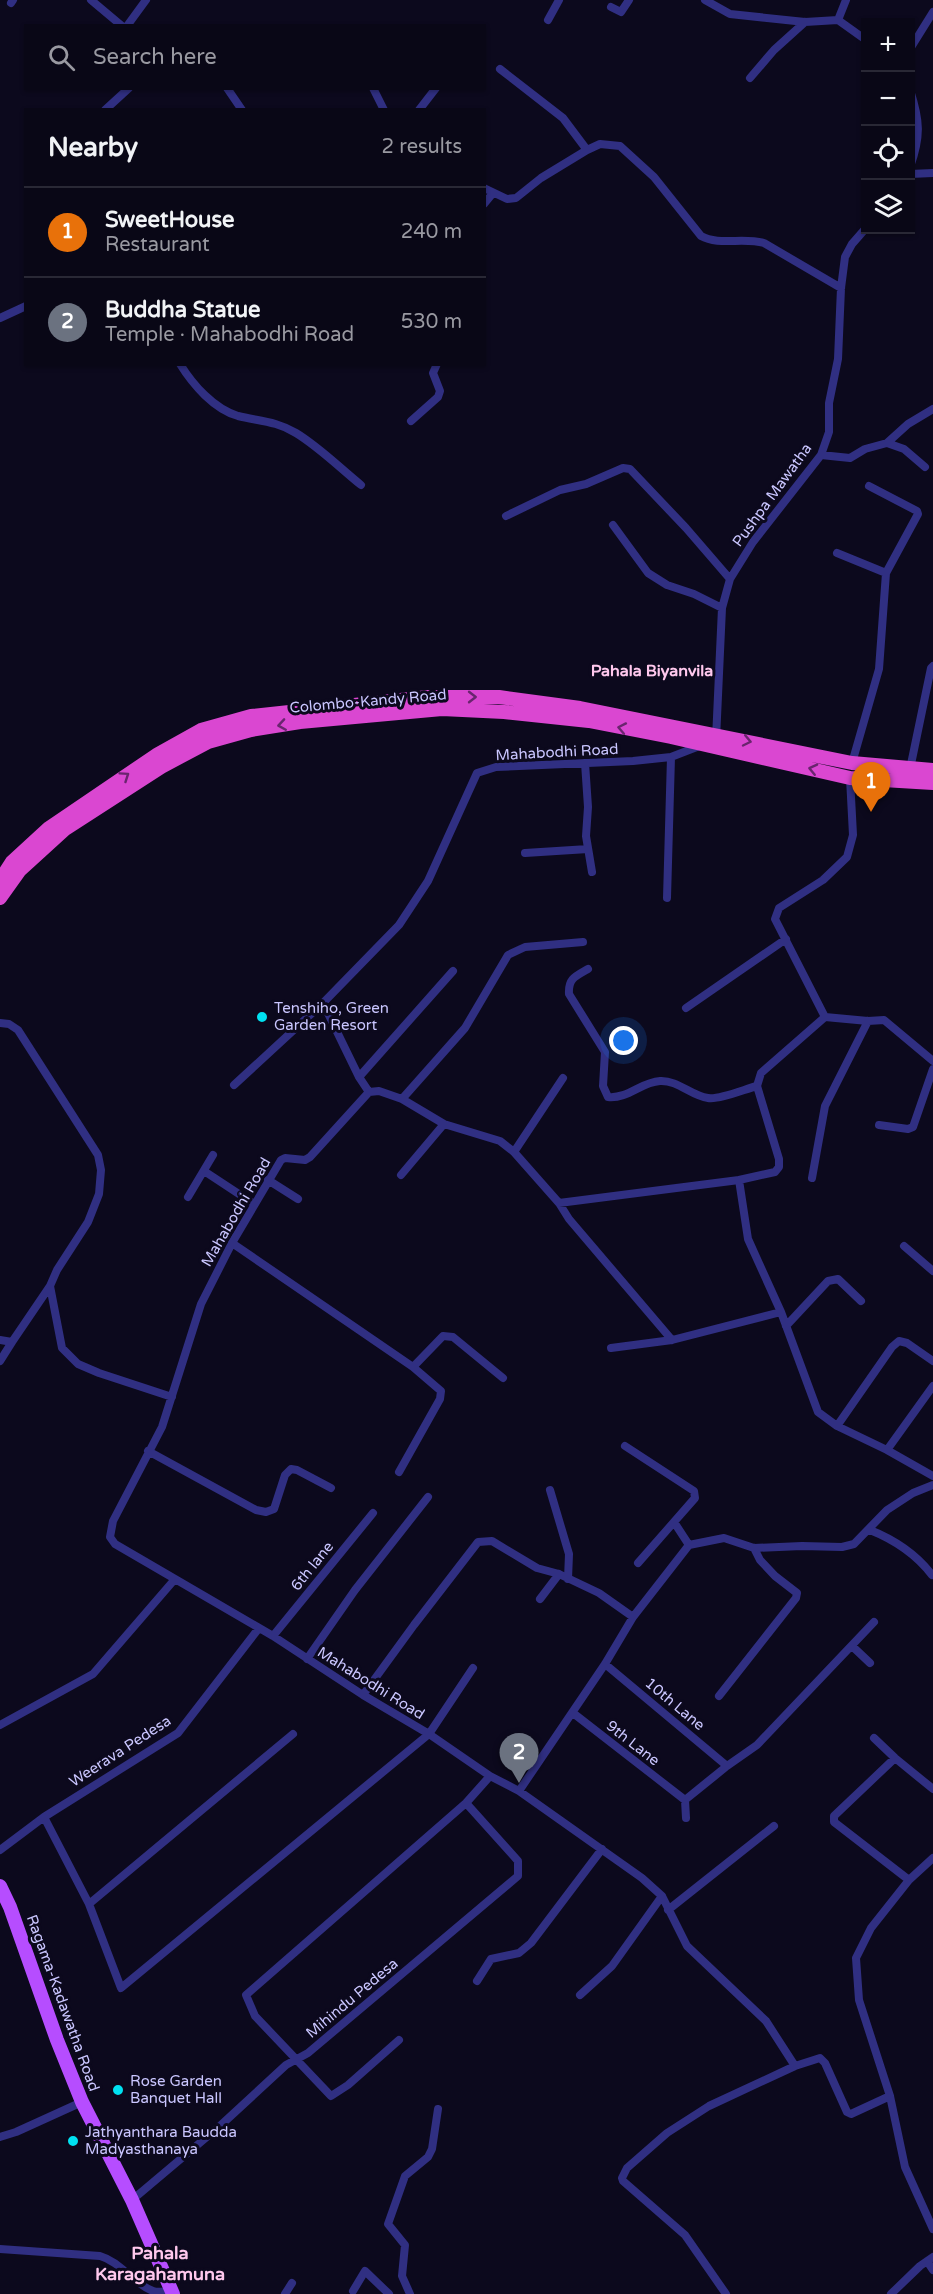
<!DOCTYPE html>
<html lang="en">
<head>
<meta charset="utf-8">
<style>
  :root { --surface:#090716; --page:#171523; --text:#f1f3f6; --muted:#9999a1; --line:#292835; --accent:#00e1f1 }
  body { margin:0; font-family:"Varela Round",sans-serif; background:var(--page); color:var(--text) }
  .controls { position:absolute; right:18px; top:18px; display:grid; overflow:hidden; border-radius:0px; box-shadow:0 2px 4px #0004 }
  .controls button { width:54px; height:54px; display:grid; place-items:center; padding:0; border:0; border-bottom:2px solid var(--line); background:var(--surface); color:var(--text); font:30px sans-serif }
  .you { position:absolute; left:624px; top:1041px; width:21px; height:21px; margin:-15px; border:4px solid #fff; border-radius:50%; background:#1a73e8; box-shadow:0 0 0 9px #1a73e833 }
  .badge { display:grid; place-items:center; width:39px; height:39px; border-radius:50%; background:var(--accent); color:#fff; font-size:20px; font-weight:700 }
  .pin { position:absolute; translate:-50% -50px; filter:drop-shadow(0 2px 3px #0008) }
  .pin::after { content:''; position:absolute; top:32px; width:21px; height:18px; background:inherit; clip-path:polygon(0 0,100% 0,50% 100%) }
  .list { margin:0; padding:0; list-style:none }
  h2 { display:flex; justify-content:space-between; align-items:center; height:78px; margin:0; padding:0 24px; font-size:26px }
  h2 small { font-size:20px; font-weight:400; color:var(--muted) }
  .list li { display:grid; grid-template-columns:39px 1fr auto; gap:18px; align-items:center; box-sizing:border-box; height:90px; padding:0 24px; border-top:2px solid var(--line) }
  .list b { display:block; font-size:22px; white-space:nowrap }
  .list p { margin:0; font-size:20px; white-space:nowrap; color:var(--muted) }
  .list em { font-size:20px; font-style:normal; color:var(--muted) }
  .icon { flex:none; width:33px; height:33px; fill:none; stroke:currentColor; stroke-width:2; stroke-linecap:round; stroke-linejoin:round }
  .map { position:relative; flex:none; width:933px; height:2294px; overflow:hidden }
  .search { position:absolute; background:var(--surface); box-shadow:0 2px 4px #0004; left:24px; top:24px; width:462px; height:66px; display:flex; align-items:center; gap:15px; box-sizing:border-box; padding:0 21px; border-radius:0px; color:var(--muted); font-size:22px }
  .panel { position:absolute; background:var(--surface); box-shadow:0 2px 4px #0004; left:24px; top:108px; width:462px; height:258px; border-radius:0px }
  .map>svg:first-child { display:block }
  .lines { fill:none; stroke-linecap:round; stroke-linejoin:round }
  .minor { stroke:#302f82; stroke-width:8 }
  .primary { stroke:#b64dff; stroke-width:14 }
  .trunk { stroke:#da47d1; stroke-width:14 }
  .oneway { stroke:#69256e }
  .poi-dot { fill:#00e1f1; stroke:#0c091d; stroke-width:2 }
  .labels { text-anchor:middle; dominant-baseline:central; stroke-width:6; stroke-linejoin:round; paint-order:stroke }
  .street-label { font-size:15px; fill:#cac6ff; stroke:#0c091d }
  .poi-label { font-size:15px; fill:#cac6ff; stroke:#0c091d; text-anchor:start }
  .neighbourhood-label { font-size:16px; font-weight:bold; fill:#ffc8ed; stroke:#0c091d }
  .quarter-label { font-size:18px; font-weight:bold; fill:#ffc8ed; stroke:#0c091d }
</style>
</head>
<body>
<div class="map">
<svg width="933" height="2294" viewBox="0 0 933 2294">
  <rect width="100%" height="100%" fill="#0c091d"/>
  <g class="lines">
    <path class="minor" d="M91,0L122,26
      M705,0L730,14L805,22L838,20
      M11,3L13,0
      M611,7L621,12L629,0
      M548,20L559,0
      M838,20L866,40
      M838,20L846,0
      M127,26L146,0
      M910,49L933,12
      M500,69L563,118L587,150
      M750,78L774,50L805,22
      M227,88L242,110
      M373,88L384,110
      M910,90C920,121 921,136 910,167
      M105,110L129,88
      M419,110L436,88
      M910,174L933,173
      M484,188L507,199L516,198L541,178L587,150L600,144L620,146L654,177L701,236C719,246 743,237 764,243L841,288
      M484,204L493,193
      M0,318L26,306
      M180,364C193,385 214,409 238,416C258,421 277,421 296,433C319,447 340,468 361,485
      M411,421L438,397L440,391L433,373L437,364
      M887,443L908,424L933,409
      M821,455L850,458L865,449L887,443L904,449L925,467
      M506,516L560,490L586,484L623,468L630,469L686,528L730,579
      M613,525L648,573L667,585L694,594L722,608
      M837,553L886,573
      M716,739L722,608L730,579L753,542L821,455L829,432V403L838,359L841,288L845,257L852,244L866,228
      M585,763L588,807L586,836L592,872
      M852,763L879,669L886,573L918,514L917,511L869,486
      M910,769L931,668L933,666
      M850,778L853,835L847,857L823,880L779,908L775,919L825,1017L761,1073L757,1086L779,1159V1167L775,1172L739,1180L748,1239L781,1312L818,1412L837,1426L887,1450L933,1476
      M525,853L588,849
      M667,898L671,757
      M588,969C576,976 568,978 569,994L605,1052L603,1086L608,1097C628,1099 641,1082 660,1081C678,1080 691,1096 708,1098C719,1100 745,1089 757,1086
      M686,1008L786,939
      M825,1017L868,1021L884,1020L933,1061
      M0,1023L9,1024L18,1030L98,1155L101,1170L99,1194L88,1222L57,1270L50,1286L62,1348L78,1364L99,1373L172,1397
      M359,1077L453,971
      M234,1085L323,1003
      M369,1092L379,1091L402,1099L465,1028L508,955L525,947L583,942
      M402,1099L444,1124L500,1141L514,1152
      M879,1125L908,1129L913,1127L933,1069
      M204,1171L254,1204
      M401,1175L444,1124
      M812,1178L825,1106L868,1021
      M268,1180L298,1199
      M188,1197L213,1155
      M559,1203L514,1152L563,1078
      M232,1243L413,1367
      M904,1246L933,1271
      M786,1326L828,1281L838,1279L861,1301
      M0,1340L12,1342L50,1286
      M672,1340L569,1219L559,1203L739,1180
      M611,1348L672,1340L781,1312
      M0,1361L12,1342
      M837,1426L892,1347L899,1341L907,1343L933,1361
      M625,1446L694,1491L695,1498L638,1563
      M887,1450L933,1386
      M148,1451L256,1510L266,1512L274,1509L285,1475L291,1469L297,1470L331,1488
      M399,1472L440,1399L441,1391L413,1367L443,1336L453,1337L503,1378
      M550,1490L569,1554L568,1579
      M674,1522L689,1545
      M870,1530C895,1540 916,1554 932,1575
      M540,1599L559,1574
      M273,1636L373,1513
      M852,1646L870,1663
      M307,1659L355,1590L428,1497
      M605,1664L727,1766
      M363,1695L414,1625L478,1542L492,1541L537,1568L559,1574L599,1593L633,1617
      M719,1696L796,1598L797,1593L775,1576L760,1560L754,1548
      M573,1713L685,1800L727,1766L757,1745L874,1622
      M0,1725L93,1674L175,1579
      M874,1738L895,1758L933,1789
      M895,1758L834,1816V1822L909,1880
      M490,1776L429,1734L363,1695L273,1636L115,1544L110,1537L113,1521L162,1427L201,1304L232,1243L281,1160L285,1158L305,1160L310,1157L369,1092L359,1077L323,1003L399,925L428,881L477,773L496,767L633,761L671,757L702,745
      M519,1791L642,1878L662,1896L687,1946L766,2021L795,2066L709,2106L667,2133L627,2168L622,2178L623,2181L685,2235L726,2294
      M685,1800L686,1818
      M44,1817L89,1904L121,1988L429,1734L473,1668
      M0,1850L44,1817L178,1733L259,1628
      M933,1858L909,1880L871,1928L856,1958L859,2000L890,2096L905,2167L933,2229
      M89,1904L293,1734
      M668,1910L774,1826
      M477,1981L491,1959L519,1953L531,1943L602,1849
      M580,1995L612,1966L662,1896
      M399,2040L348,2085L331,2096L255,2016L246,1995L466,1803L490,1776L519,1791L605,1664L633,1617L689,1545L724,1538L754,1548L802,1546L842,1547L854,1544L887,1510L913,1493L933,1485
      M795,2066L820,2058L825,2063L847,2112L851,2114L890,2096
      M0,2137L16,2132L82,2102
      M132,2200L221,2125L286,2065L308,2053L518,1876V1861L466,1803
      M0,2249L100,2256C121,2262 132,2283 153,2291C158,2293 166,2291 172,2291
      M927,2261L933,2270
      M353,2291L365,2271L389,2294
      M285,2294L292,2283
      M410,2294L402,2276L405,2245L388,2224L405,2176L428,2157L432,2149L438,2109
      M891,2294L920,2266L933,2257"/>
    <path class="primary" d="M0,1886L10,1907L57,2040L82,2102L132,2200L173,2294"/>
    <path class="trunk" d="M0,880L12,862L49,828L158,754L201,730L251,716L428,697H499L580,708L852,763L933,770
      M0,898L20,870L65,829L161,767L208,742L251,730L300,722L442,709L504,712L589,721L671,737L850,778L933,783"/>
  </g>
  <defs><path id="oneway-chevron" d="M-2-3.5L2.5 0L-2 3.5" fill="none" stroke-width="1.6" stroke-linecap="round" stroke-linejoin="round" transform="scale(1.5)"/></defs>
  <g class="oneway">
    <use href="#oneway-chevron" transform="translate(472 697)"/>
    <use href="#oneway-chevron" transform="translate(282 725) rotate(171)"/>
    <use href="#oneway-chevron" transform="translate(622 728) rotate(-169)"/>
    <use href="#oneway-chevron" transform="translate(747 741) rotate(12)"/>
    <use href="#oneway-chevron" transform="translate(813 769) rotate(-167)"/>
    <use href="#oneway-chevron" transform="translate(125 776) rotate(-34)"/>
  </g>
  <g class="poi-dot">
    <circle cx="262" cy="1017" r="6"/>
    <circle cx="118" cy="2090" r="6"/>
    <circle cx="73" cy="2141" r="6"/>
  </g>
  <g class="labels">
    <g class="street-label">
      <text transform="translate(772 495) rotate(-54)">Pushpa Mawatha</text>
      <text transform="translate(368 701) rotate(-5)">Colombo-Kandy Road</text>
      <text transform="translate(557 752) rotate(-3)">Mahabodhi Road</text>
      <text transform="translate(236 1212) rotate(-60)">Mahabodhi Road</text>
      <text transform="translate(312 1566) rotate(-51)">6th lane</text>
      <text transform="translate(371 1683) rotate(32)">Mahabodhi Road</text>
      <text transform="translate(675 1704) rotate(40)">10th Lane</text>
      <text transform="translate(633 1743) rotate(38)">9th Lane</text>
      <text transform="translate(120 1751) rotate(-33)">Weerava Pedesa</text>
      <text transform="translate(352 1998) rotate(-40)">Mihindu Pedesa</text>
      <text transform="translate(63 2003) rotate(70)">Ragama-Kadawatha Road</text>
    </g>
    <g class="poi-label">
      <text x="274" y="1008">Tenshiho, Green<tspan x="274" dy="17">Garden Resort</tspan></text>
      <text x="130" y="2081">Rose Garden<tspan x="130" dy="17">Banquet Hall</tspan></text>
      <text x="85" y="2132">Jathyanthara Baudda<tspan x="85" dy="17">Madyasthanaya</tspan></text>
    </g>
    <g class="neighbourhood-label">
      <text x="652" y="671">Pahala Biyanvila</text>
    </g>
    <g class="quarter-label">
      <text x="160" y="2253">Pahala<tspan x="160" dy="21">Karagahamuna</tspan></text>
    </g>
  </g>
</svg>
<div class="controls">
<button>+</button>
<button>−</button>
<button><svg class="icon" aria-label="locate" viewBox="0 0 24 24"><circle cx="12" cy="12" r="6"/><path d="M12 2v4M12 18v4M2 12h4M18 12h4"/></svg></button>
<button><svg class="icon" aria-label="layers" viewBox="0 0 24 24"><path d="M12 4l9 5-9 5-9-5zM3 14l9 5 9-5"/></svg></button>
</div>
<div class="you"></div>
<div class="pin badge" style="left:871px;top:812px;background:#e8710a">1</div>
<div class="pin badge" style="left:519px;top:1783px;background:#6b7280">2</div>
<div class="search"><svg class="icon" aria-label="search" viewBox="0 0 24 24"><circle cx="10" cy="10" r="6"/><path d="M15 15l6 6"/></svg>Search here</div>
<section class="panel">
<h2>Nearby<small>2 results</small></h2>
<ul class="list">
<li><span class="badge" style="background:#e8710a">1</span><div><b>SweetHouse</b><p>Restaurant</p></div><em>240 m</em></li>
<li><span class="badge" style="background:#6b7280">2</span><div><b>Buddha Statue</b><p>Temple · Mahabodhi Road</p></div><em>530 m</em></li>
</ul>
</section>
</div>
</body>
</html>
